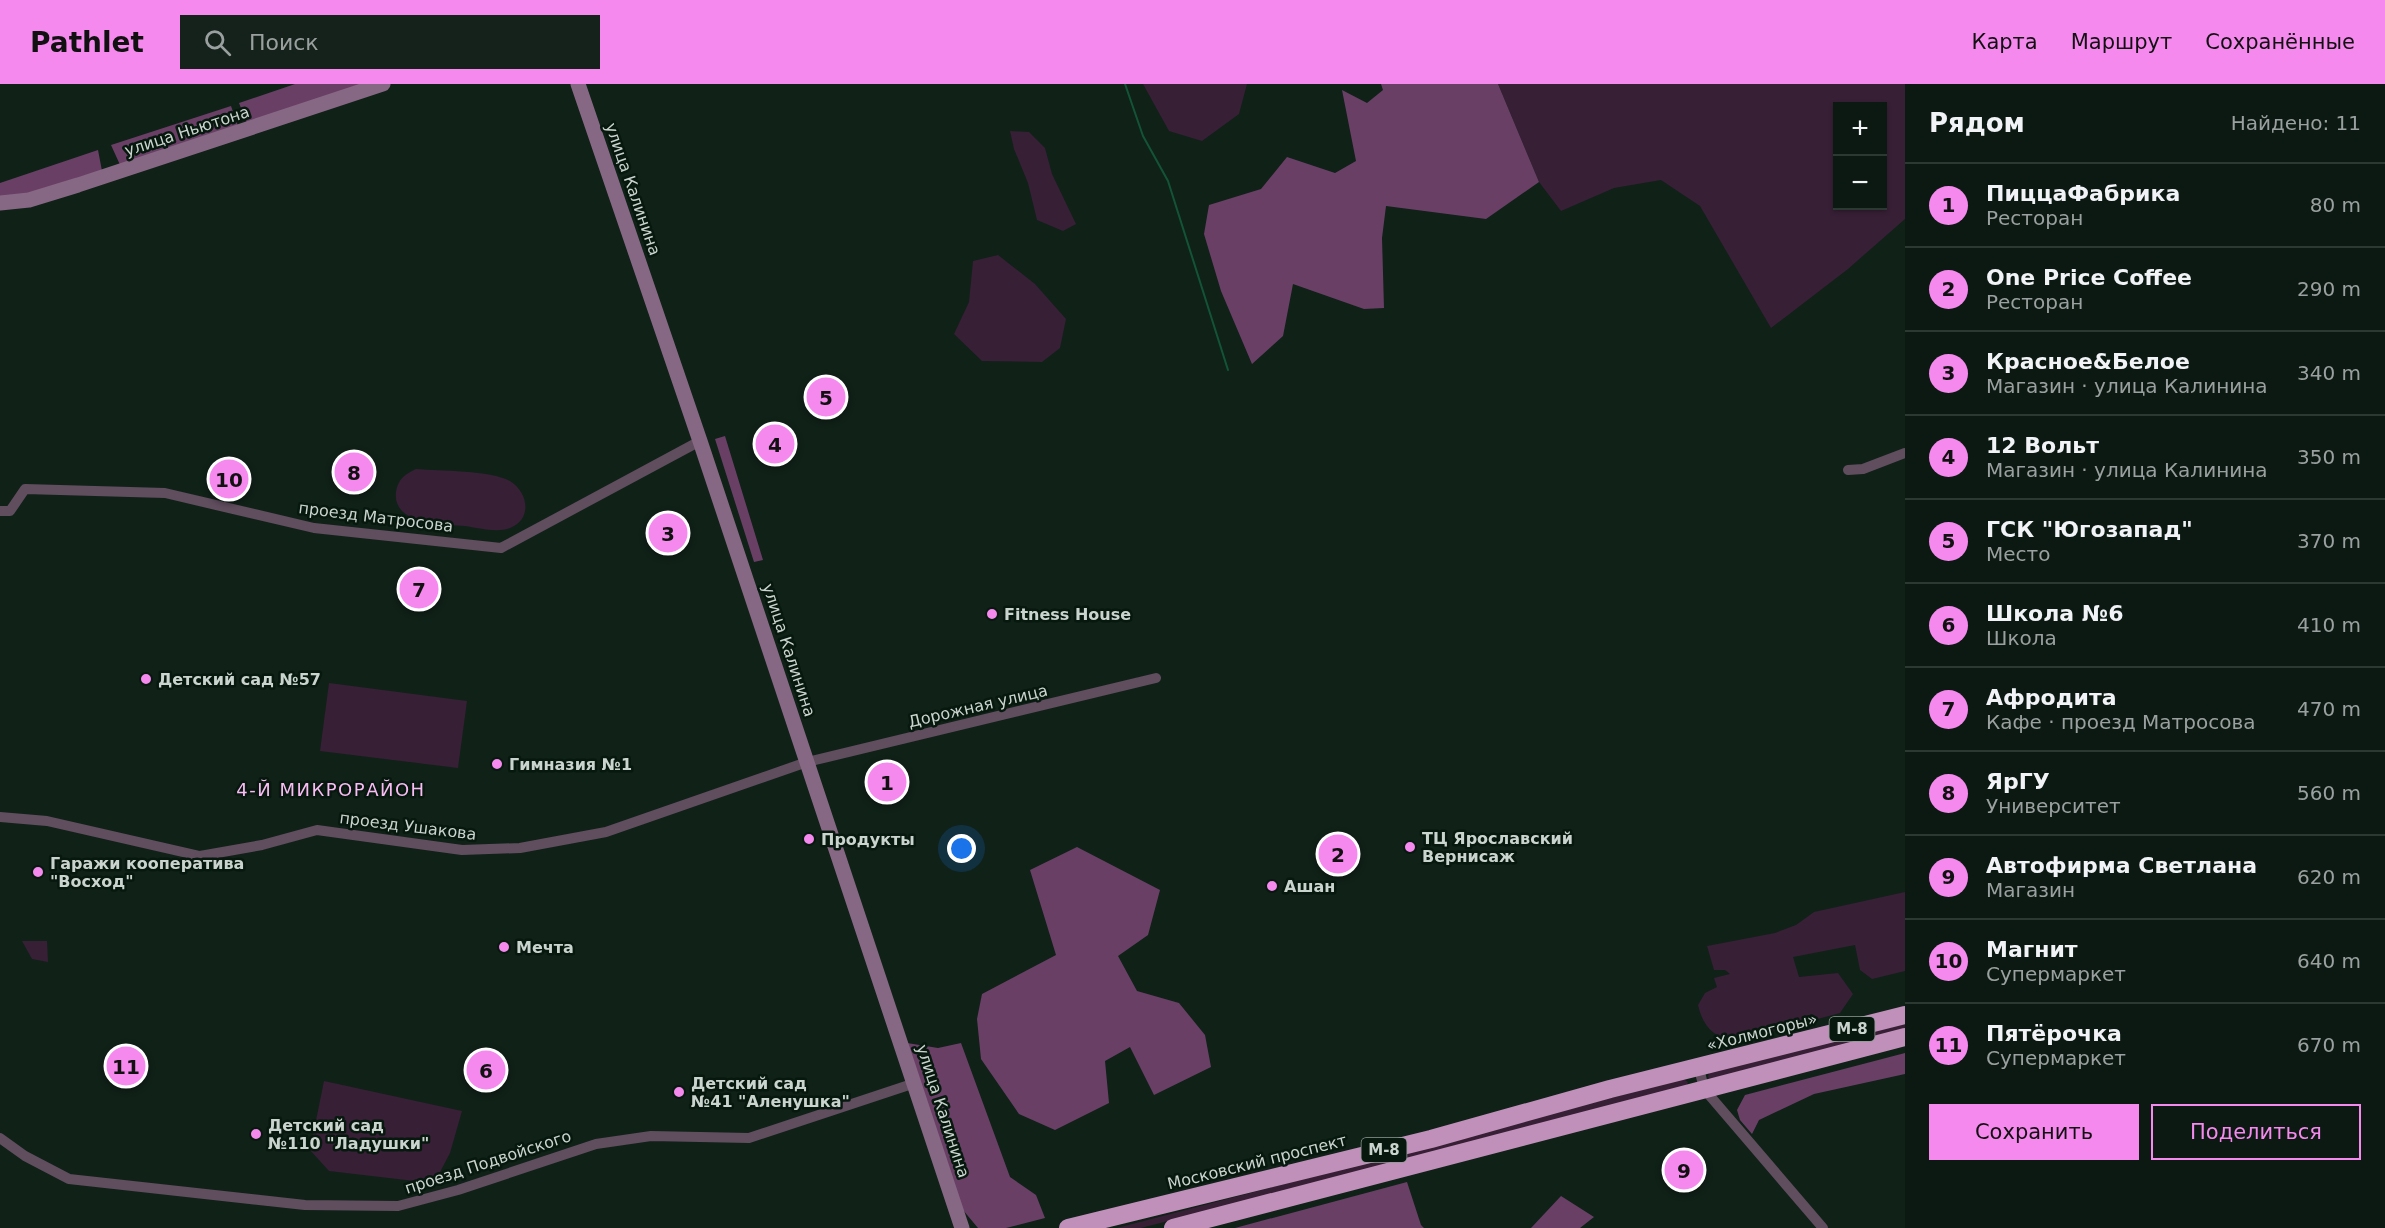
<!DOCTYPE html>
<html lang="ru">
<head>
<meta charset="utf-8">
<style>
  :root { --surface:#0c1912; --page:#15221b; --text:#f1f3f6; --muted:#9aa09f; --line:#2c3832; --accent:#f589ee }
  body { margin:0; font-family:"DejaVu Sans",sans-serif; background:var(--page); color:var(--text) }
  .controls { position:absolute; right:18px; top:18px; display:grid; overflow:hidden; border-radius:0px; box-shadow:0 2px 4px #0004 }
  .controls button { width:54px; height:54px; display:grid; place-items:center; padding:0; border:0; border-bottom:2px solid var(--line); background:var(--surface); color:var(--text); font:30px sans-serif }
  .you { position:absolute; left:962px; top:765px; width:21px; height:21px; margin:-15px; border:4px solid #fff; border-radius:50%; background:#1a73e8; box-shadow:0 0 0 9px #1a73e833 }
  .badge { display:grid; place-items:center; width:39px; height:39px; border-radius:50%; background:var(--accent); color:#111; font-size:20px; font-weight:700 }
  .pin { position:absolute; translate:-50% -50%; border:3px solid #fff; box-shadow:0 2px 6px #0006 }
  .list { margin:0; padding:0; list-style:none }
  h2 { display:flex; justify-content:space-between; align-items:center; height:78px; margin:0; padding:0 24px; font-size:26px }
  h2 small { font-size:20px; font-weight:400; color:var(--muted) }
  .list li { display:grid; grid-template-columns:39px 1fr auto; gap:18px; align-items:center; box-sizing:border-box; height:84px; padding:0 24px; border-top:2px solid var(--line) }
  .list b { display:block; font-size:22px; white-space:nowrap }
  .list p { margin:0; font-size:20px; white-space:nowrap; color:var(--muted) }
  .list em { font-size:20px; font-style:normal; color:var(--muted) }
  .actions { display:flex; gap:12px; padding:18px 24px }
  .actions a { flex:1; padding:14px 0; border:2px solid var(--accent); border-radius:0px; text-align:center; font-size:21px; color:var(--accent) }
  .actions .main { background:var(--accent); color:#111 }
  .icon { flex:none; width:33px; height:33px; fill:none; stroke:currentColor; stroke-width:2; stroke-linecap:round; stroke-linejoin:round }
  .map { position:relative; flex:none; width:1905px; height:1144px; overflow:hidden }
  header { display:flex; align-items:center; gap:36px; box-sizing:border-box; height:84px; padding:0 30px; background:var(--accent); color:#111 }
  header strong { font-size:28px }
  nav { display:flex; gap:33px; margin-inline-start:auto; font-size:21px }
  .search { width:420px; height:54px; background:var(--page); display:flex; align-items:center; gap:15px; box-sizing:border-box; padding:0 21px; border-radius:0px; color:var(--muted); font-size:22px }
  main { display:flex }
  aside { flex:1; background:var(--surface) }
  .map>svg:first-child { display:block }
  .green { fill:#371f35; fill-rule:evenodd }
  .forest { fill:#693f66 }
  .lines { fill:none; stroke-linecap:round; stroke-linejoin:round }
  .stream { stroke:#135437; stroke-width:2 }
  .street { stroke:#604d5e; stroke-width:10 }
  .secondary { stroke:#876884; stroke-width:15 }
  .highway { stroke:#c090bb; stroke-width:18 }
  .poi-dot { fill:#f589ee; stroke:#07180f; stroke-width:2 }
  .labels { text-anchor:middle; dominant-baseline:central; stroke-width:5; stroke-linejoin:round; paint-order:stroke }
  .shield { fill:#07180f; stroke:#909c95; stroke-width:1.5 }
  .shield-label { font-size:15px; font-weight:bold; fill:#cad4ce }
  .street-label { font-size:16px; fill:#cad4ce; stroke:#07180f }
  .poi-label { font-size:16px; font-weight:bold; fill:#cad4ce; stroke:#07180f; text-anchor:start }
  .neighbourhood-label { font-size:18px; letter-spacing:1.5px; fill:#f9bcf4; stroke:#07180f }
</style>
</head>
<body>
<header>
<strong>Pathlet</strong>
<div class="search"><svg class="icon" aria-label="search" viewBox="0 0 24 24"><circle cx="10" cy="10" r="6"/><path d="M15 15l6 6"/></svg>Поиск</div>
<nav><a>Карта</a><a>Маршрут</a><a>Сохранённые</a></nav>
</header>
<main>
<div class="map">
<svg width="1905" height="1144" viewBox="0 0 1905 1144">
  <rect width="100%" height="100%" fill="#102118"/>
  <path class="green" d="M1143,0H1247L1239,30L1202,57L1169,47Z
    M1498,0H1905V135L1848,185L1771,244L1700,122L1661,96L1614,104L1561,127L1539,98ZM1838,22H1882V122H1838Z
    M1010,47L1029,48L1045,64L1052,90L1076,140L1063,147L1037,136L1028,99L1014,65Z
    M998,171L1035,200L1066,235L1060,264L1042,278L982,277L954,250L969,218L973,177Z
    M416,385C440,387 490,386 510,397C528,408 533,435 510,444C498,449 478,444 465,442C443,440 392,441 396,408C398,395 405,390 416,385Z
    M329,599L467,617L458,684L320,667Z
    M1905,808V887L1872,895L1860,886L1855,861L1793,873L1799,893L1838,889L1853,910L1840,929L1732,958C1712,951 1703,942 1698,921L1705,909L1717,903L1714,894L1730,890L1725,886H1714L1707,862L1775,849L1796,841L1814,828Z
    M22,857H47L48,878L32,875Z
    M1905,937V945L1710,995L1708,993L1709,989Z
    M1683,995L1688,998L1686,1003L1141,1144H1117Z
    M324,997L462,1027L450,1069L439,1090L423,1098L329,1087L310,1066Z"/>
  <path class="forest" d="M295,0H364L248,42L239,19Z
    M1381,0H1498L1539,98L1486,135L1386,122L1382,154L1384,224L1364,225L1293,200L1283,252L1252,280L1221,207L1204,150L1209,121L1261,105L1287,73L1335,89L1356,77L1342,6L1367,19L1383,6Z
    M231,22L239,45L121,83L111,61Z
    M98,66L102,87L22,113L0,114V99Z
    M725,352L763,476L754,478L715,355Z
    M1077,763L1160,806L1148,851L1118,872L1137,907L1179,919L1205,951L1211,983L1154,1011L1130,963L1105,977L1109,1019L1055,1046L1019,1030L981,975L977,935L982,910L1056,871L1030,786Z
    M907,959L938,964L961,959L1010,1093L1036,1111L1045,1134L1006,1144H978L963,1126Z
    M1905,969V990L1814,1010L1759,1036L1752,1050L1740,1036L1737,1026L1745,1011Z
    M1407,1098L1421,1141L1424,1144H1235Z
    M1561,1112L1594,1133L1580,1144H1531Z"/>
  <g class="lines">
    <path class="stream" d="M1125,0L1143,52L1168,97L1228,286"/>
    <path class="street" d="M1848,386L1863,385L1905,369
      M0,427H10L25,405L165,409L314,444L501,464L700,357
      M0,733L47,737L200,772L262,761L317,746L462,766L520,764L606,748L807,678L1156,594
      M1699,984L1704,1005L1823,1144
      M0,1054L25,1072L69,1095L305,1121L398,1122L458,1106L596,1060L651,1052L749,1054L915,999"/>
    <path class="secondary" d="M578,0L700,357L962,1144
      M0,119L29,116L78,101L383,0"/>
    <path class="highway" d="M1068,1144L1431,1055L1610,1005L1905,931
      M1173,1144L1905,953"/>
  </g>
  <g class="poi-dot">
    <circle cx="992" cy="530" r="6"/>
    <circle cx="146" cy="595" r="6"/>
    <circle cx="497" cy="680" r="6"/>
    <circle cx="809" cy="755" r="6"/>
    <circle cx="1410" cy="763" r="6"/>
    <circle cx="38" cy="788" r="6"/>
    <circle cx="1272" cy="802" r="6"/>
    <circle cx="504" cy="863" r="6"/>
    <circle cx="679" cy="1008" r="6"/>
    <circle cx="256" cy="1050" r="6"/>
  </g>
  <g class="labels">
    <g class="shield">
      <rect x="1829.5" y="933" width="45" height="24" rx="4.5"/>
      <rect x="1361.5" y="1054" width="45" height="24" rx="4.5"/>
    </g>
    <g class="shield-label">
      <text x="1852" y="945">М-8</text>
      <text x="1384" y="1066">М-8</text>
    </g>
    <g class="street-label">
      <text transform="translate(187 47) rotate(-18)">улица Ньютона</text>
      <text transform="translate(633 105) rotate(71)">улица Калинина</text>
      <text transform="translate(376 433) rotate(7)">проезд Матросова</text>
      <text transform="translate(789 566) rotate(72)">улица Калинина</text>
      <text transform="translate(978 622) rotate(-13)">Дорожная улица</text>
      <text transform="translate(408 742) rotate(7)">проезд Ушакова</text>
      <text transform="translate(1762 948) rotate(-14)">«Холмогоры»</text>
      <text transform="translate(943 1027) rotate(72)">улица Калинина</text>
      <text transform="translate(488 1078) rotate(-18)">проезд Подвойского</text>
      <text transform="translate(1257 1078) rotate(-14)">Московский проспект</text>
    </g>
    <g class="poi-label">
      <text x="1004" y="530">Fitness House</text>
      <text x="158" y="595">Детский сад №57</text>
      <text x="509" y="680">Гимназия №1</text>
      <text x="1422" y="754">ТЦ Ярославский<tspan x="1422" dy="18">Вернисаж</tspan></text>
      <text x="821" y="755">Продукты</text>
      <text x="50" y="779">Гаражи кооператива<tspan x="50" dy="18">"Восход"</tspan></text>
      <text x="1284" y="802">Ашан</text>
      <text x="516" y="863">Мечта</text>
      <text x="691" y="999">Детский сад<tspan x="691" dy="18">№41 "Аленушка"</tspan></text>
      <text x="268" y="1041">Детский сад<tspan x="268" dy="18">№110 "Ладушки"</tspan></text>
    </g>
    <g class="neighbourhood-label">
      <text x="331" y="705">4-Й МИКРОРАЙОН</text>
    </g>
  </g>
</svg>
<div class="controls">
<button>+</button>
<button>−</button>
</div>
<div class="you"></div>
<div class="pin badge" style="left:887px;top:698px">1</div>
<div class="pin badge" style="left:1338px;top:770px">2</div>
<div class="pin badge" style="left:668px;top:449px">3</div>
<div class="pin badge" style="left:775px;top:360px">4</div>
<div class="pin badge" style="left:826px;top:313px">5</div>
<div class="pin badge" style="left:486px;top:986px">6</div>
<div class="pin badge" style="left:419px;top:505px">7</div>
<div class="pin badge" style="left:354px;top:388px">8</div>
<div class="pin badge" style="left:1684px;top:1086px">9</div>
<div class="pin badge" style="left:229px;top:395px">10</div>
<div class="pin badge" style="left:126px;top:982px">11</div>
</div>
<aside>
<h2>Рядом<small>Найдено: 11</small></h2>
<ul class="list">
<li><span class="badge">1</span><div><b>ПиццаФабрика</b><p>Ресторан</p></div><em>80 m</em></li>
<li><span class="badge">2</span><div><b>One Price Coffee</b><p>Ресторан</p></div><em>290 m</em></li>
<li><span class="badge">3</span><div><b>Красное&amp;Белое</b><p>Магазин · улица Калинина</p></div><em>340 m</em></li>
<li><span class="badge">4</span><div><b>12 Вольт</b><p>Магазин · улица Калинина</p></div><em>350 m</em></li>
<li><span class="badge">5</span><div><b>ГСК &quot;Югозапад&quot;</b><p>Место</p></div><em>370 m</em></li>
<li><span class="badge">6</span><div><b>Школа №6</b><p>Школа</p></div><em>410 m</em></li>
<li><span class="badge">7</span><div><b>Афродита</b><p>Кафе · проезд Матросова</p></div><em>470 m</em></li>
<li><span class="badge">8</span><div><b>ЯрГУ</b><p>Университет</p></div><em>560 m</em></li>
<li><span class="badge">9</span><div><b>Автофирма Светлана</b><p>Магазин</p></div><em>620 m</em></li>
<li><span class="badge">10</span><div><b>Магнит</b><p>Супермаркет</p></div><em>640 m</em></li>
<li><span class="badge">11</span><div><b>Пятёрочка</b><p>Супермаркет</p></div><em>670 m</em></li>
</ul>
<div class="actions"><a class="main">Сохранить</a><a>Поделиться</a></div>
</aside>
</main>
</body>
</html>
